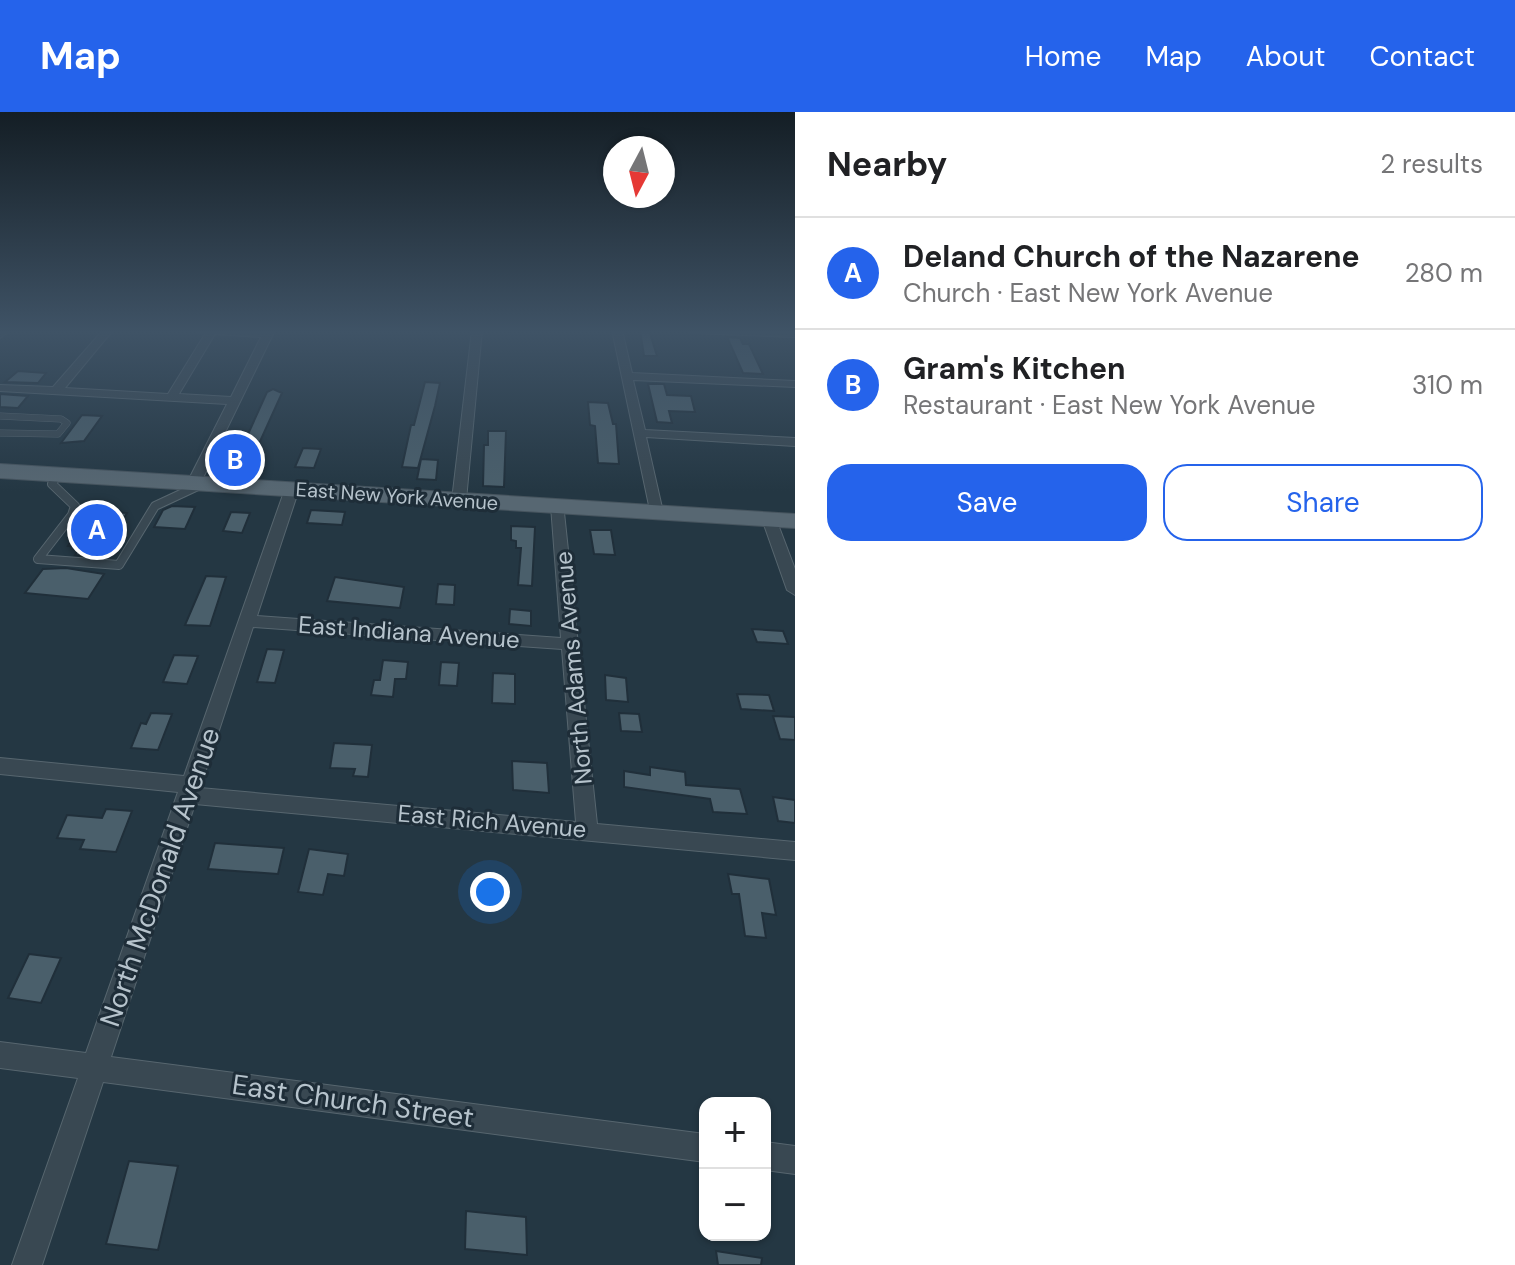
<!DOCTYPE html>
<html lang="en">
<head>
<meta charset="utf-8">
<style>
  :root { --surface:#fff; --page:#f2f2f2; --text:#202124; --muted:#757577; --line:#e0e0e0; --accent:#2563eb }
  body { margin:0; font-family:"DM Sans",sans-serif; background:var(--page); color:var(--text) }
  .controls { position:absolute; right:24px; bottom:24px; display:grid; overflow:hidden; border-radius:16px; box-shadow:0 2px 6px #0004 }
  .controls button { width:72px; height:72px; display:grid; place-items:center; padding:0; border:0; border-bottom:2px solid var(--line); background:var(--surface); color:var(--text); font:40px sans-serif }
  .compass { position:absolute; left:603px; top:24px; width:72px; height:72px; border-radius:50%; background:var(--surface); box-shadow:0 2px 6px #0004; rotate:187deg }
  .you { position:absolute; left:490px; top:780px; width:28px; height:28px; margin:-20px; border:6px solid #fff; border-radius:50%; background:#1a73e8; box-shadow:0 0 0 12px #1a73e833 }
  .badge { display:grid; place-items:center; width:52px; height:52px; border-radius:50%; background:var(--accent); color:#fff; font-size:26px; font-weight:700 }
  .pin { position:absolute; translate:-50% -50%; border:4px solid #fff; box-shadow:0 2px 8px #0006 }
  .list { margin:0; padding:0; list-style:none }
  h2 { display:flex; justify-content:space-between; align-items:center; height:104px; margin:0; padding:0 32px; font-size:34px }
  h2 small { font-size:26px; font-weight:400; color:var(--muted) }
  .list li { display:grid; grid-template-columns:52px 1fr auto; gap:24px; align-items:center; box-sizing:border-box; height:112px; padding:0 32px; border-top:2px solid var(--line) }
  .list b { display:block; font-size:30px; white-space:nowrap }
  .list p { margin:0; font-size:26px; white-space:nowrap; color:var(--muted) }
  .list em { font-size:26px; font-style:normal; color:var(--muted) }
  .actions { display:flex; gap:16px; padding:24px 32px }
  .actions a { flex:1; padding:18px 0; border:2px solid var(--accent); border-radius:24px; text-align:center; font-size:28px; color:var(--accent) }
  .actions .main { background:var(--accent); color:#fff }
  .map { position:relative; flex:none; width:795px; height:1153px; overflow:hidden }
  header { display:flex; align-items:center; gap:48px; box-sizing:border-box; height:112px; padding:0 40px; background:var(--accent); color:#fff }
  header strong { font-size:38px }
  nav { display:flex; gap:44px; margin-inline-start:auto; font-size:28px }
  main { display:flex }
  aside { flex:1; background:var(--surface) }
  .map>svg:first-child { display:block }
  .building { fill:#4a5f6b; stroke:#202f3a; stroke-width:2 }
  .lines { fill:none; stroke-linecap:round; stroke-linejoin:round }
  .lane-far1-casing { stroke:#57666f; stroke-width:7 }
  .lane-casing { stroke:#57666f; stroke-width:10 }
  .street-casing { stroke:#57666f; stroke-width:2 }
  .primary-casing { stroke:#46545e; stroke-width:2 }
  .lane-far1 { stroke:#394852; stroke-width:6 }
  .lane { stroke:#394852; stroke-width:8 }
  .street { fill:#394852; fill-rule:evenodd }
  .primary { fill:#576772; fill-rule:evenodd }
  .labels { text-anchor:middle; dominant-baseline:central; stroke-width:6; stroke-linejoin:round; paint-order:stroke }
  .far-street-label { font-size:20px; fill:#b6c3cc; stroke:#1e2d38 }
  .street-label { font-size:24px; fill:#b6c3cc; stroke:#1e2d38 }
  .near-street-label { font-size:28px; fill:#b6c3cc; stroke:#1e2d38 }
</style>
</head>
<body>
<header>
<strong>Map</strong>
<nav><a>Home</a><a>Map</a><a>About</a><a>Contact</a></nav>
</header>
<main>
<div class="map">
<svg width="795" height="1153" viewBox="0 0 795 1153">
  <rect width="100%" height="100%" fill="#243743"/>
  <path class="building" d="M640,218H649L657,244H644Z
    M727,225L740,226L743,232H749L763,262L743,261Z
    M18,259L46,261L38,271L5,270Z
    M425,270L440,271L435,294L418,356L402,355L411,313H414Z
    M648,272H664L667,283L691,284L695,300L669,299L672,311L657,310Z
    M273,277L282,281L253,345L247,354L227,352L233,339L240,340L267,280Z
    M0,282L28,284L18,296L0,295Z
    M588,290L608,291L613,312H616L619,352L598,351L595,314L590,313Z
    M82,303L102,304L84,329L61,331Z
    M488,319H506L504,375L483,374L484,333H488Z
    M303,336L321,337L314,356L295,355Z
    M421,347L438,348L436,368L417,367Z
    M172,394L195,395L185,417L154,415L163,398Z
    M91,398L127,401L105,437L95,436L90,444L75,443L80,435L68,434Z
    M311,398L345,400L342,413L307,411Z
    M231,400L250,401L242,421L223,419Z
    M511,414L535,415L532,474L518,473L521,436H516V429L511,428Z
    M590,418H611L615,443L594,442Z
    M66,456L104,462L88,487L25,481L43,457Z
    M206,464L226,465L210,514L185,513Z
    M335,465L404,475L400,496L327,489Z
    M438,472L455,473L454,493L436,492Z
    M510,497L531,499V514L509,512Z
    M752,517L783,519L788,532L757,530Z
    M267,537L284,538L275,571L257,570Z
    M174,543L198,544L187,572L163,570Z
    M383,548L408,550L406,567H395L393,585L371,583L374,568H380Z
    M441,550L459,551L457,574L439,573Z
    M493,561L515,562V592L492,591Z
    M605,563L626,566L628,590L606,588Z
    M737,582L769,583L774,599L741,597Z
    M151,601L172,602L158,638L131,636L141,611L146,612Z
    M619,601L639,602L642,620L621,619Z
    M773,604L795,605V628L780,627Z
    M334,631L372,633L368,665L353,664L355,657L330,656Z
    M512,649L547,651L549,681L513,678Z
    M650,655L685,660L686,673L740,677L747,702L713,700L710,687L624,675V659L650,663Z
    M773,685L795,688V711L778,709Z
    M106,697L132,699L116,740L80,737L84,728L57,726L67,703L102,706Z
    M215,731L284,736L278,762L208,757Z
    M309,737L348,742L344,764L328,762L323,783L298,780Z
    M728,762L769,767L776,803L762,801L766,826L745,824L739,782H732Z
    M29,842L61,846L41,891L8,886Z
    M129,1049L178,1054L158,1138L106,1132Z
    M466,1099L526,1105L527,1143L465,1137Z
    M716,1139L762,1146L761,1153H718Z"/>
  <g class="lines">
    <g class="lane-far1-casing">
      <path id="lane-far1" d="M0,304L61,307L67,311L58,322L0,321
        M54,368L57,362"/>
    </g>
    <g class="lane-casing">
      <path id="lane" d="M55,366L52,372L75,394L72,403L38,447L119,453L155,394L200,373"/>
    </g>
    <g class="street-casing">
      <path id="street" d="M0,218H11L0,226Z
        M103,218H113L65,276L168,282L205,222L192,218H275L199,374H189L187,371L227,292L0,279V273L53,275ZM215,222L261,225L231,285L179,282Z
        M472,218H482L466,388L459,392L452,388Z
        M612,218H622L632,261L795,269V275L633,268L645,318L795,326V334L646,325L663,400L661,403H651Z
        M687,218L795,219V225L692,221Z
        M292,373L299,377L257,504L561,526L551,394L553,391H563L597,712L795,730V748L195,692L111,945L705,1022V1050L103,970L42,1153H12L78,966L0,956V930L86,941L178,680L0,662V646L184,664L285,377ZM253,515L562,537L576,710L200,676Z
        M769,403L776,407L795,457V483L787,478L762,407Z
        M765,1030L795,1034V1062L765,1058Z"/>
    </g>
    <g class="primary-casing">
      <path id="primary" d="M0,352L795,402V416L0,366Z"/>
    </g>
    <use href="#lane-far1" class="lane-far1"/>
    <use href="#lane" class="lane"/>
    <use href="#street" class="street"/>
    <use href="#primary" class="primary"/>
  </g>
  <linearGradient id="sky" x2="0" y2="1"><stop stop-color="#141e25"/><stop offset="0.58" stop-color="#3f5366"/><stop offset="1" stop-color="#3f5366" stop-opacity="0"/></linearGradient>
  <rect width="795" height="379" fill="url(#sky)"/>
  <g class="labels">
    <g class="far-street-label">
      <text transform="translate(397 384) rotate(4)">East New York Avenue</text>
    </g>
    <g class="street-label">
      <text transform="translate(409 520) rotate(4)">East Indiana Avenue</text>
      <text transform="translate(573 556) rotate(-95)">North Adams Avenue</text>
      <text transform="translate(492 709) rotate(5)">East Rich Avenue</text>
    </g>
    <g class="near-street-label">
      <text transform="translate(160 765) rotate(-71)">North McDonald Avenue</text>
      <text transform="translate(353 989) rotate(8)">East Church Street</text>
    </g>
  </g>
</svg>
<div class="controls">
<button>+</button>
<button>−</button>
</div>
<svg class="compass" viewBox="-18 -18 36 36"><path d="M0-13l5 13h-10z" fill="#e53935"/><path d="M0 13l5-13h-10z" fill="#757577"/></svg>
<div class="you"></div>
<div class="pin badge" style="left:97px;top:418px">A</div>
<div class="pin badge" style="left:235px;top:348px">B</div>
</div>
<aside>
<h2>Nearby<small>2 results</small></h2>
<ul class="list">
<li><span class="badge">A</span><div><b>Deland Church of the Nazarene</b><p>Church · East New York Avenue</p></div><em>280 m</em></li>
<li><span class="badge">B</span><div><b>Gram's Kitchen</b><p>Restaurant · East New York Avenue</p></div><em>310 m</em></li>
</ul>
<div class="actions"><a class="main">Save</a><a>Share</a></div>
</aside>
</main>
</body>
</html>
